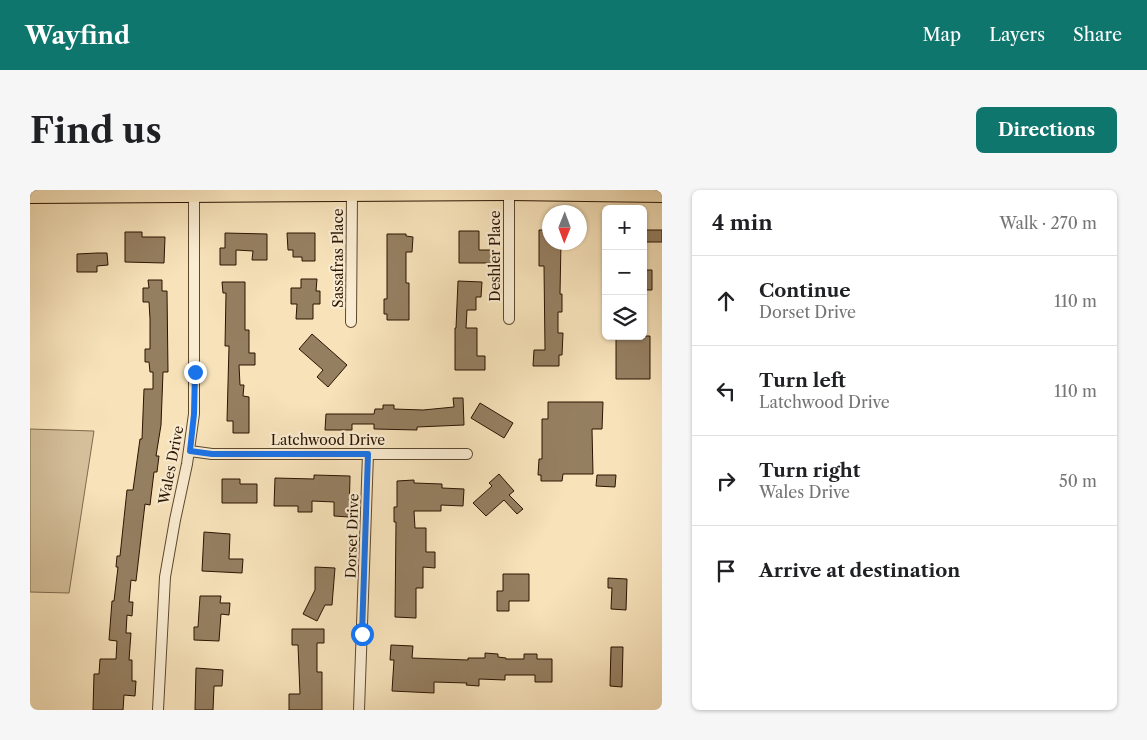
<!DOCTYPE html>
<html lang="en">
<head>
<meta charset="utf-8">
<style>
  :root { --surface:#fff; --page:#f6f6f6; --text:#202124; --muted:#757577; --line:#e0e0e0; --accent:#0f766e }
  body { margin:0; font-family:"Libre Caslon Text",serif; background:var(--page); color:var(--text) }
  .controls { position:absolute; right:15px; top:15px; display:grid; overflow:hidden; border-radius:8px; box-shadow:0 1px 4px #0004 }
  .controls button { width:45px; height:45px; display:grid; place-items:center; padding:0; border:0; border-bottom:1px solid var(--line); background:var(--surface); color:var(--text); font:25px sans-serif }
  .compass { position:absolute; left:512px; top:15px; width:45px; height:45px; border-radius:50%; background:var(--surface); box-shadow:0 1px 4px #0004; rotate:181deg }
  .stop { position:absolute; width:15px; height:15px; margin:-11px; border:4px solid #1a73e8; border-radius:50%; background:#fff }
  .stop.end { background:#1a73e8; border-color:#fff; box-shadow:0 1px 5px #0008 }
  .list { margin:0; padding:0; list-style:none }
  h2 { display:flex; justify-content:space-between; align-items:center; height:65px; margin:0; padding:0 20px; font-size:21px }
  h2 small { font-size:16px; font-weight:400; color:var(--muted) }
  .list li { display:grid; grid-template-columns:32px 1fr auto; gap:15px; align-items:center; box-sizing:border-box; height:90px; padding:0 20px; border-top:1px solid var(--line) }
  .list b { display:block; font-size:19px; white-space:nowrap }
  .list p { margin:0; font-size:16px; white-space:nowrap; color:var(--muted) }
  .list em { font-size:16px; font-style:normal; color:var(--muted) }
  .icon { flex:none; width:28px; height:28px; fill:none; stroke:currentColor; stroke-width:2; stroke-linecap:round; stroke-linejoin:round }
  .map { position:relative; flex:none; width:632px; height:520px; overflow:hidden; border-radius:8px }
  header { display:flex; align-items:center; gap:30px; box-sizing:border-box; height:70px; padding:0 25px; background:var(--accent); color:#fff }
  header strong { font-size:24px }
  nav { display:flex; gap:28px; margin-inline-start:auto; font-size:18px }
  .intro { display:flex; align-items:center; justify-content:space-between; box-sizing:border-box; height:120px; padding:0 30px }
  h1 { margin:0; font-size:35px }
  .button { padding:12px 22px; border-radius:8px; background:var(--accent); color:#fff; font-size:18px; font-weight:700 }
  main { display:flex; gap:30px; padding:0 30px }
  aside { flex:1; background:var(--surface); border-radius:8px; box-shadow:0 1px 4px #0004 }
  .map>svg:first-child { display:block }
  .green { fill:#d4bf9a; stroke:#7f6a4d }
  .building { fill:#957f61; stroke:#2a1400 }
  .lines { fill:none; stroke-linecap:round; stroke-linejoin:round }
  .minor-casing { stroke:#5d482e; stroke-width:12 }
  .major-casing { stroke:#2a1400; stroke-width:16 }
  .minor { stroke:#faecd2; stroke-width:10 }
  .major { stroke:#f7e2ba; stroke-width:14 }
  .route { stroke:#1a73e8; stroke-width:6 }
  .labels { text-anchor:middle; dominant-baseline:central; stroke-width:4.5; stroke-linejoin:round; paint-order:stroke }
  .street-label { font-size:14px; fill:#2a1400; stroke:#faecd2 }
</style>
</head>
<body>
<header>
<strong>Wayfind</strong>
<nav><a>Map</a><a>Layers</a><a>Share</a></nav>
</header>
<div class="intro"><h1>Find us</h1><a class="button">Directions</a></div>
<main>
<div class="map">
<svg width="632" height="520" viewBox="0 0 632 520">
  <rect width="100%" height="100%" fill="#f7e2ba"/>
  <filter id="stains"><feTurbulence type="fractalNoise" baseFrequency=".004" numOctaves="4"/><feColorMatrix values="0 0 0 0 .2 0 0 0 0 .09 0 0 0 0 .02 0 0 0 .5 -.17"/></filter>
  <radialGradient id="worn" r=".72"><stop offset=".6" stop-color="#630" stop-opacity="0"/><stop offset="1" stop-color="#630" stop-opacity=".3"/></radialGradient>
  <path class="green" d="M0,239L64,241L39,403L0,402Z"/>
  <path class="building" d="M509,40H520V52H531L530,104H532V122H528V143H533L532,165H529V176H503L504,160H515L514,76H509Z
    M613,40H632V52H613Z
    M429,41H449V60H463V73H429Z
    M95,42H112V47H135L134,73L95,72Z
    M195,43L237,44V70H222L223,61L206,60V75H190V58H195Z
    M257,43H285V71H272V67H263V60H258Z
    M357,44H376V46L383,47L382,62H376V93H379V130H357V124H354V109H357Z
    M67,63H77L78,75L67,76V82H47V64Z
    M613,80H622V100H613Z
    M271,89H287L286,101H290V114H283V129H266L267,114H261V98H271Z
    M118,90H132V101H137L138,182H133L131,235L126,266H129L127,282H124L120,315L115,314L106,391L101,390L99,412H103L102,426L97,425L96,443H101L99,470H102V491H106L105,506L94,505L93,520H63L64,484H69L70,469H86L87,451L79,450L82,411H84L88,377H86L87,366H90L97,300H103L110,249H112L114,199H123V182H120L119,172H115V159H120V129L119,112H113V98H119Z
    M428,91L452,92L451,107H446V120H437L436,138H447V166H455V180H425V138H426Z
    M192,92H215V140H219V163H225V175H209L210,195H214L213,206L219,207V243H203V231H197L199,156H195L196,103H193Z
    M282,144L317,175L298,197L287,187L293,180L269,159Z
    M586,146H620V189H586Z
    M423,208H433L434,235L387,237V240L344,239V234H322V240H295L296,224H344L345,219H353V215H364V219L393,220L424,217Z
    M518,212H573L572,239H562L563,284H533L532,291H511V285H508L509,269H512V229H518Z
    M450,213L483,233L474,248L441,228Z
    M469,284L484,301L479,305L493,319L487,324L474,310L456,326L443,313L462,296L459,293Z
    M284,285L320,286L319,327L304,326V312L282,311V322H268V316H244L245,288L284,289Z
    M567,285H586L585,297L566,296Z
    M192,289H210V294H227V313H192Z
    M384,290V293L412,294V298L434,299L433,316L411,315V321H384L385,338H396V362H405V378L393,377V398H386V428L365,427L366,332H364V317H367V291Z
    M174,342L200,344L199,369H213L212,383L172,381Z
    M285,377L305,378L302,415H295L287,431L273,424L285,400Z
    M473,384H499V411H479V421H467V401H473Z
    M578,388L597,389L596,420L581,419L582,398H578Z
    M170,406H191L190,413H200L199,425L191,424L189,451L164,450V437H168Z
    M262,439H294V453H287V482H292V520H259V504H270L268,455H262Z
    M361,455L383,456L382,468L438,470V468H455V463L468,464V467L476,468V469H494V464H507V469H522V492H505V485H475V490L449,489V496L436,495L437,493L404,492V503L362,501L364,470H360Z
    M581,457H593L592,497L580,496Z
    M166,478L193,480L192,496H184L183,520H165Z"/>
  <g class="lines">
    <g class="minor-casing">
      <path id="minor" d="M479,129V3
        M321,132L322,4
        M160,261L182,264H437
        M128,520L135,387L145,330L157,274L164,224V5
        M329,520L338,264"/>
    </g>
    <g class="major-casing">
      <path id="major" d="M0,6L479,3L632,5"/>
    </g>
    <use href="#minor" class="minor"/>
    <use href="#major" class="major"/>
  </g>
  <g class="lines">
    <path class="route" d="M165,182L164,224L160,261L182,264H338L332,444"/>
  </g>
  <g class="labels">
    <g class="street-label">
      <text transform="translate(465 66) rotate(-90)">Deshler Place</text>
      <text transform="translate(308 68) rotate(-90)">Sassafras Place</text>
      <text x="298" y="250">Latchwood Drive</text>
      <text transform="translate(141 275) rotate(-79)">Wales Drive</text>
      <text transform="translate(322 346) rotate(-88)">Dorset Drive</text>
    </g>
  </g>
  <rect width="100%" height="100%" filter="url(#stains)"/>
  <rect width="100%" height="100%" fill="url(#worn)"/>
</svg>
<div class="controls">
<button>+</button>
<button>−</button>
<button><svg class="icon" aria-label="layers" viewBox="0 0 24 24"><path d="M12 4l9 5-9 5-9-5zM3 14l9 5 9-5"/></svg></button>
</div>
<svg class="compass" viewBox="-18 -18 36 36"><path d="M0-13l5 13h-10z" fill="#e53935"/><path d="M0 13l5-13h-10z" fill="#757577"/></svg>
<div class="stop" style="left:332px;top:444px"></div>
<div class="stop end" style="left:165px;top:182px"></div>
</div>
<aside>
<h2>4 min<small>Walk · 270 m</small></h2>
<ul class="list">
<li><svg class="icon" aria-label="ahead" viewBox="0 0 24 24"><path d="M12 20V5M6 11l6-6 6 6"/></svg><div><b>Continue</b><p>Dorset Drive</p></div><em>110 m</em></li>
<li><svg class="icon" aria-label="left" viewBox="0 0 24 24"><path d="M17 20v-9H6M10 6l-5 5 5 5"/></svg><div><b>Turn left</b><p>Latchwood Drive</p></div><em>110 m</em></li>
<li><svg class="icon" aria-label="right" viewBox="0 0 24 24"><path d="M7 20v-9h11M14 6l5 5-5 5"/></svg><div><b>Turn right</b><p>Wales Drive</p></div><em>50 m</em></li>
<li><svg class="icon" aria-label="arrive" viewBox="0 0 24 24"><path d="M6 21V4h12l-3 4 3 4H6"/></svg><div><b>Arrive at destination</b></div></li>
</ul>
</aside>
</main>
</body>
</html>
